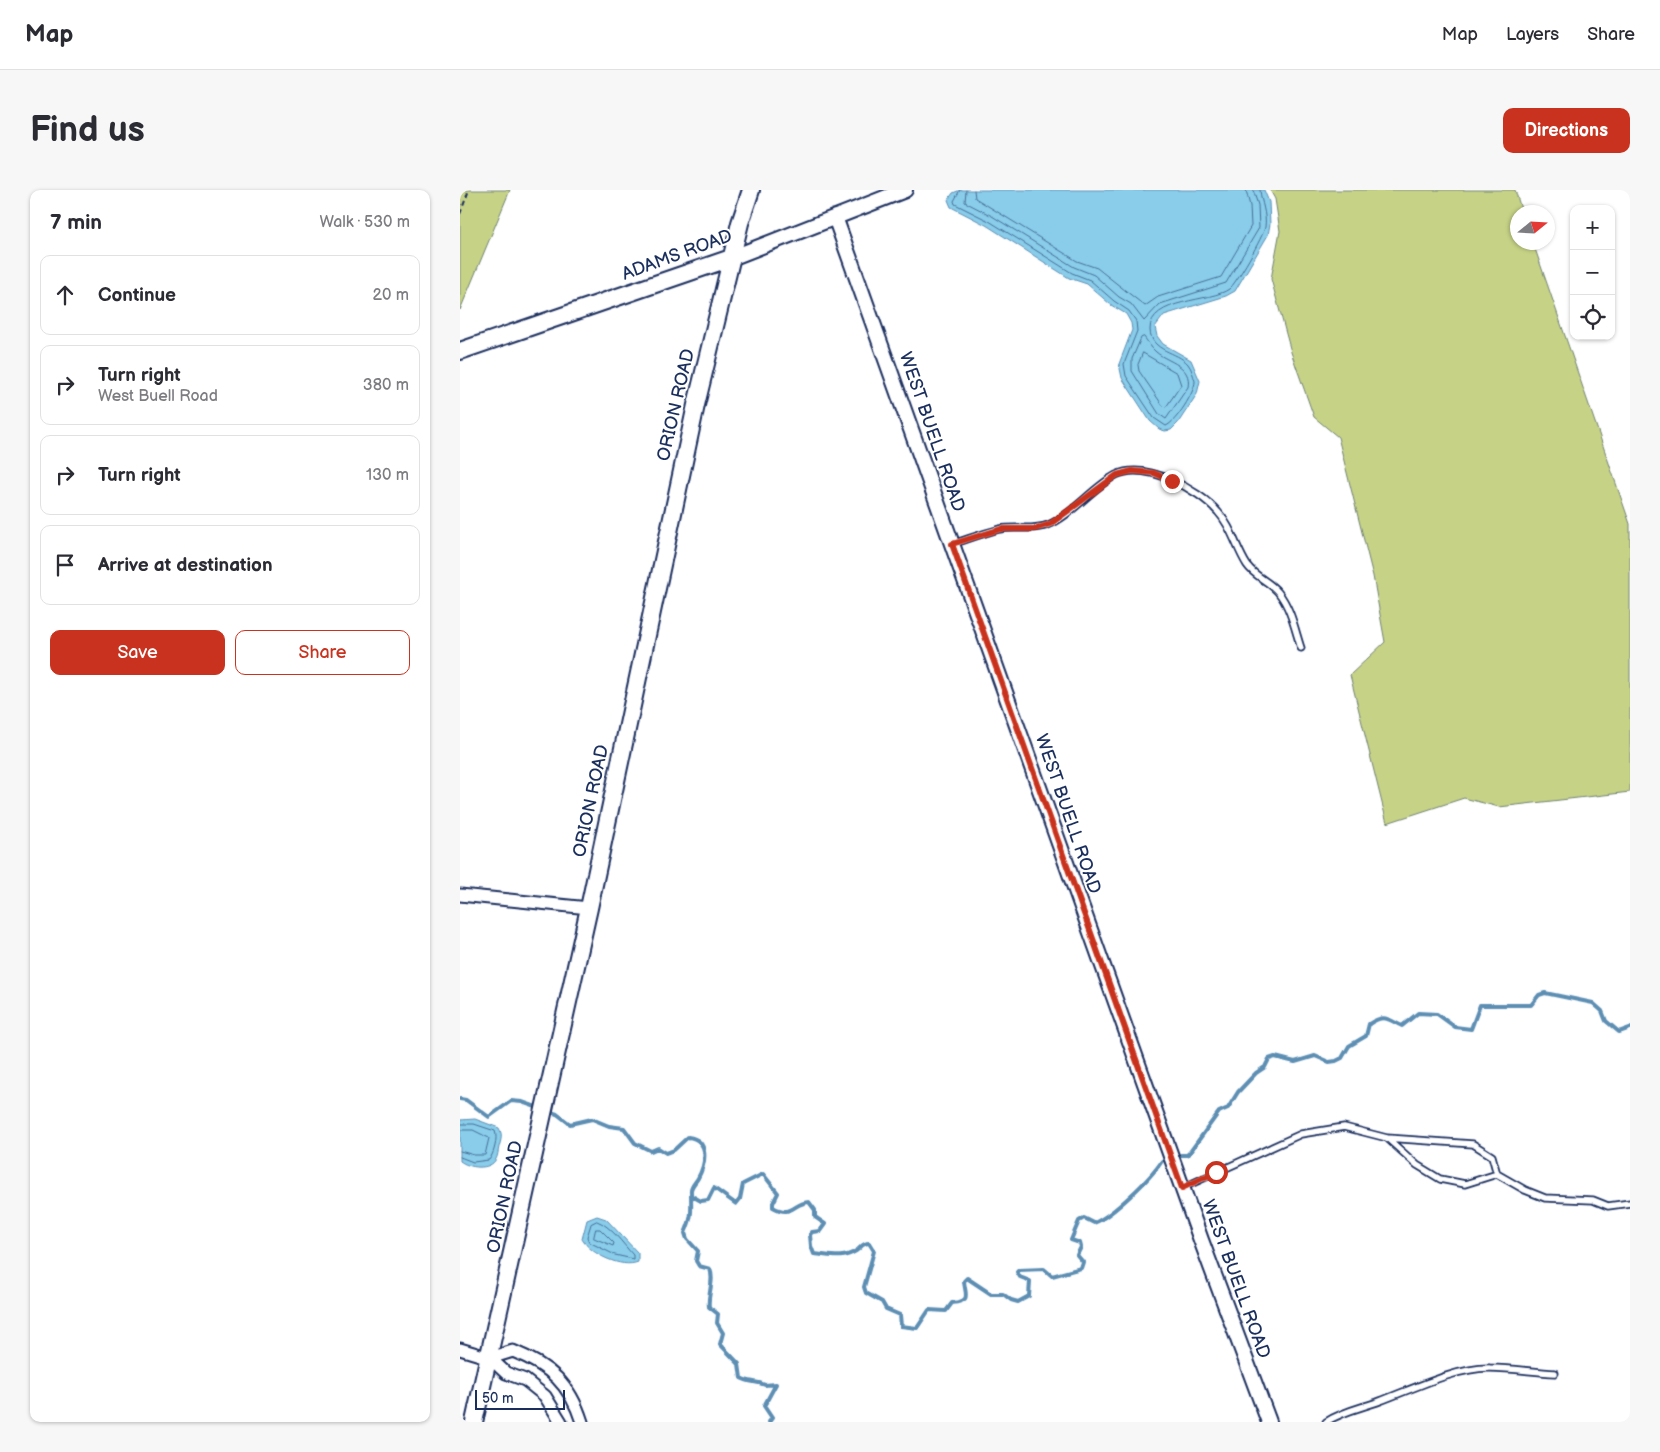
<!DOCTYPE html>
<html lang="en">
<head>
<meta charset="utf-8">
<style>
  :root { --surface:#fff; --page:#f7f7f7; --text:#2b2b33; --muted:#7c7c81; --line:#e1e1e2; --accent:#c8321e }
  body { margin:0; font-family:"Balsamiq Sans",sans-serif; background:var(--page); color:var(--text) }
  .controls { position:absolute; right:15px; top:15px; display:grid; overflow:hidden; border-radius:10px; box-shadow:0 1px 4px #0004 }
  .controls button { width:45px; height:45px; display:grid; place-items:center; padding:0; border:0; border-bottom:1px solid var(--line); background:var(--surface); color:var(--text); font:25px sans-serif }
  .compass { position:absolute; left:1050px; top:15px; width:45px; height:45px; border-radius:50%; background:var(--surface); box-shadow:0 1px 4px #0004; rotate:72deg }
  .scale { position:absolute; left:15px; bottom:12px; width:90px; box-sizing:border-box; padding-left:5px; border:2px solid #1b2f5e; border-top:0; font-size:14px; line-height:18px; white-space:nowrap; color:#1b2f5e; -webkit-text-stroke:4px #fff; paint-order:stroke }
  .stop { position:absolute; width:15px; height:15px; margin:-11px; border:4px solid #c8321e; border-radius:50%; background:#fff }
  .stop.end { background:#c8321e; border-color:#fff; box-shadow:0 1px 5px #0008 }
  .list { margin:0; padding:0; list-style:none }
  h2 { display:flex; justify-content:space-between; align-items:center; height:65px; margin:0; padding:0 20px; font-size:21px }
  h2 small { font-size:16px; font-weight:400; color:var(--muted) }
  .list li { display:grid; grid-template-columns:32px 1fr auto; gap:15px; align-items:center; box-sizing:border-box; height:80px; margin:0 10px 10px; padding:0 10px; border:1px solid var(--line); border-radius:10px }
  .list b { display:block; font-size:19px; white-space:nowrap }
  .list p { margin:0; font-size:16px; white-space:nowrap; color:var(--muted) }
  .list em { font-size:16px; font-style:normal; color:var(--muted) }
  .actions { display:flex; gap:10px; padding:15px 20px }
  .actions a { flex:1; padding:11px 0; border:1px solid var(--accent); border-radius:10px; text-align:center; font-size:18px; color:var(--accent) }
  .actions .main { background:var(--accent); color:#fff }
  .icon { flex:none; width:28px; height:28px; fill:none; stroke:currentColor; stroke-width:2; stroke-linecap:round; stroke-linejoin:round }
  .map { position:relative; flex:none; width:1170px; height:1232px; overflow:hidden; border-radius:10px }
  header { display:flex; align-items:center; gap:30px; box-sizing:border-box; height:70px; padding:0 25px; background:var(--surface); border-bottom:1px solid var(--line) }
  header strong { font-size:24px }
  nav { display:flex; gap:28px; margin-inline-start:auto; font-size:18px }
  .intro { display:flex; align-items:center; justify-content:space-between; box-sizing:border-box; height:120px; padding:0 30px }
  h1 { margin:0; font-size:35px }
  .button { padding:12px 22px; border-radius:10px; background:var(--accent); color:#fff; font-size:18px; font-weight:700 }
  main { display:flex; gap:30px; padding:0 30px }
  aside { flex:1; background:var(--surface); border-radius:10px; box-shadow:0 1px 4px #0004 }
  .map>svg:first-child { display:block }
  .green { fill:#c6d386; stroke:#708172 }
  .water { fill:#89cdeb; stroke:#5d8eb3 }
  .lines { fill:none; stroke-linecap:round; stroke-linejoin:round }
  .shore { stroke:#476e96; stroke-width:1 }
  .stream { stroke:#5d8eb3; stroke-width:4 }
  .service-casing { stroke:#1b2f5e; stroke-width:9 }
  .minor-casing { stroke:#1b2f5e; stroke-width:15 }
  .tertiary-casing { stroke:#1b2f5e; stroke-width:18 }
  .secondary-casing { stroke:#1b2f5e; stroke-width:20 }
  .path { stroke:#1b2f5e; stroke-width:2; stroke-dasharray:5 4; stroke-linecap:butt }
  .service { stroke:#fff; stroke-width:5.5 }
  .minor { stroke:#fff; stroke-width:11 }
  .tertiary { stroke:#fff; stroke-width:14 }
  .secondary { stroke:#fff; stroke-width:16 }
  .route { stroke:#c8321e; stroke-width:6 }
  .labels { text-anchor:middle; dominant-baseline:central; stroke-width:4; stroke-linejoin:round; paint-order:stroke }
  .street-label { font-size:18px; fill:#1b2f5e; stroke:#fff }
</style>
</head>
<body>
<header>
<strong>Map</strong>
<nav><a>Map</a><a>Layers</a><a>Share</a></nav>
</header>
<div class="intro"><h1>Find us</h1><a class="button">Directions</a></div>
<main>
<aside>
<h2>7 min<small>Walk · 530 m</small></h2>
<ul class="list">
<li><svg class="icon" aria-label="ahead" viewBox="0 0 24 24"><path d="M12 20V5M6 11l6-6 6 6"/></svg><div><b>Continue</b></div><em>20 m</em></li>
<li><svg class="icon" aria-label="right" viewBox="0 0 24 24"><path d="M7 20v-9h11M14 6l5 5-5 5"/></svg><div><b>Turn right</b><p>West Buell Road</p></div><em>380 m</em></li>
<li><svg class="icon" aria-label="right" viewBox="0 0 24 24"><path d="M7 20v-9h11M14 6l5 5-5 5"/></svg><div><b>Turn right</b></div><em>130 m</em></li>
<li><svg class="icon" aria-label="arrive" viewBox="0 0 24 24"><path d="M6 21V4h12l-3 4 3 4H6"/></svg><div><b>Arrive at destination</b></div></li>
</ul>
<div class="actions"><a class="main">Save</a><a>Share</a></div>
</aside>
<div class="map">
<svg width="1170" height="1232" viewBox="0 0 1170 1232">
  <rect width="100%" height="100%" fill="#fff"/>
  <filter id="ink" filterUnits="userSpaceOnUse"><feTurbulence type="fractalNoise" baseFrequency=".02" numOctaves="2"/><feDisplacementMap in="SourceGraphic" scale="10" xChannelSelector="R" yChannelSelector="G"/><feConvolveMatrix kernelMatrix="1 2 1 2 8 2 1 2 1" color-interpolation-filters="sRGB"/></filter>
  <g filter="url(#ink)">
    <path class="green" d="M0,0H50L0,120Z
      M810,0H1055L1062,22H1058V52L1073,53L1170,334V602L1039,617L1004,608L927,633L890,485L925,452L913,386L878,247L854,227L831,162L811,89L820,41L815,9Z"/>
    <path class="water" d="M500,0H804L809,12L810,34L808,45L775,101L766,106L704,125L695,137L697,146L703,154L731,170L740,191L737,204L718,233L711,240L705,241L699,239L690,231L662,188L659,174L672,140L671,133L666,124L651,115L627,94L609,88L526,35L491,17L488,10L493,3Z
      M15,929L39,938C43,945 41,950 39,957C38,961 38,966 36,969C30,981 9,978 0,971V930Z
      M137,1026L146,1029L178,1063V1072C162,1079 130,1064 122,1049L127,1030Z"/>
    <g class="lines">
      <path class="shore" d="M500,0L494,11L495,14L529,31L612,83L630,90L654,111L669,121L676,131L677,141L664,174L666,186L694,228L706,236C716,232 735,202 735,191C733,185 732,179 728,174C717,161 691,162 690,140C689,108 752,112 769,99C776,94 804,45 805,37C807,24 801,12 800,0
        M506,0L505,12L532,26L614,77L634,85L659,107L671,114L684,131L700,114L766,93L799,38L798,15L793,0
        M514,0L515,8L617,71L637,78L685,116L698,107L761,87L791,36L790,16L786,0
        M684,147C688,152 691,158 696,162C709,173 732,175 728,197L706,229L699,224L672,181V169L681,148Z
        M683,163L717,183L721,195L706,217L703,216L679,181L678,175Z
        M0,934H14L35,941C38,948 34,964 29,970L13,972L0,967
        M0,940H13L29,948L25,965H14L0,961
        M137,1031C151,1036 163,1054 173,1065V1069L155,1065L129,1052L127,1047L131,1034Z
        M136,1039H140L154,1053L153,1056L134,1048Z"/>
      <path class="stream" d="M0,909L6,910L29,927L51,911L62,912L79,918
        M88,921L97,924L110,934L132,929L149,936L164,938L175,953L191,961L198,958L206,963L214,960L228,947C250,950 246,973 238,988C236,992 230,997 231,1002C231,1021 233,1025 225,1043L227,1049L238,1061L236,1071L239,1076L250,1079C255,1091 247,1105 249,1117L258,1124L257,1133L263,1143L260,1154L279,1174L281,1188C290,1193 296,1191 305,1195L316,1194L304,1216L312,1228L309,1232
        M721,965H727L730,962L759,922L768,918L778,902L796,883L805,877L809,869L815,867L835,872L855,866L869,872L876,871L882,868L889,856L906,846L909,834C925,824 927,829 942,836L958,823L977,824L995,837L1011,839L1020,815H1071L1079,805L1085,803L1133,813L1142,821L1146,831L1159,842L1170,838
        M232,1006L241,1011L248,1010L254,998L276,1014L280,1009L283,994L303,984L318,1003L313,1013V1017C332,1028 333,1013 349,1012L355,1020V1027L365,1034L360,1041L352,1042L350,1045L351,1056L354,1064C370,1065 381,1070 396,1061C401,1058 402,1053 409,1053L414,1061L404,1097L406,1103L422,1112L426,1119L440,1125L441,1136L457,1138L469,1120L486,1121L492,1113C512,1111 505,1105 504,1091L507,1088L531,1104H543L551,1110L558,1112L569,1106L570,1091L560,1087L557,1082L559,1080L584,1079L592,1086L621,1078L623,1072L617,1065L621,1057L620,1053L611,1050L619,1031L624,1028L634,1033C652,1026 691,988 702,971"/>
      <g class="service-casing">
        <path id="service" d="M492,354C508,349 524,343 540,339C556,336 572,341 588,335C611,326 633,297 656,285C686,271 738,299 758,322C772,337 776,358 787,375C795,387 809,391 818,402C831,418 835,440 841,458
          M1037,984L1065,1000L1085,1008L1133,1010L1148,1016L1170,1013
          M722,998L841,944L884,937L927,948L957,975L980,989L1005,994L1037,984L1032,966L1013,954L927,948
          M866,1232C883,1221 901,1218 920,1211C950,1200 998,1177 1030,1178C1052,1178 1074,1182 1095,1183"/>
      </g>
      <g class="minor-casing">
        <path id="minor" d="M0,705L129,718
          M0,1159L30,1168L46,1183L65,1190L85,1206L101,1232
          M30,1168L53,1161C90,1176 110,1194 122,1232"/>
      </g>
      <g class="tertiary-casing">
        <path id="tertiary" d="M375,27L741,1050L809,1232
          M271,68L445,0"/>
      </g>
      <g class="secondary-casing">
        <path id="secondary" d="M0,161L271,68
          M14,1232L129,718L236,215L280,33L291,0"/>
      </g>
      <path class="path" d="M0,24L9,0"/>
      <use href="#service" class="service"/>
      <use href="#minor" class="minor"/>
      <use href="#tertiary" class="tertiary"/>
      <use href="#secondary" class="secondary"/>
    </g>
  </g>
  <g class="lines" filter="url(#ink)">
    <path class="route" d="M712,291L694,283L672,281L657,285L590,334L575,339H541L492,354L722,998L756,982"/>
  </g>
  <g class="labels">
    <g class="street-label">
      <text transform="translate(217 65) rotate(-20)">ADAMS ROAD</text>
      <text transform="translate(216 215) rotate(-77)">ORION ROAD</text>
      <text transform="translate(472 242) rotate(71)">WEST BUELL ROAD</text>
      <text transform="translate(131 611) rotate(-78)">ORION ROAD</text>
      <text transform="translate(608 624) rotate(71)">WEST BUELL ROAD</text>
      <text transform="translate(45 1007) rotate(-78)">ORION ROAD</text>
      <text transform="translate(776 1089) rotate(70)">WEST BUELL ROAD</text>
    </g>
  </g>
</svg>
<div class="controls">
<button>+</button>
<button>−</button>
<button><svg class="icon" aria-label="locate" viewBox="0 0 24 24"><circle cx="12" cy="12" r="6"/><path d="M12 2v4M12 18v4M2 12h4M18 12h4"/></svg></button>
</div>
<svg class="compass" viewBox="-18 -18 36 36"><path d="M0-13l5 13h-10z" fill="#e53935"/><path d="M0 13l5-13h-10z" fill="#7c7c81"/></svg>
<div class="scale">50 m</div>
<div class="stop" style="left:756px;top:982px"></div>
<div class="stop end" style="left:712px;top:291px"></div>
</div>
</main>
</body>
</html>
